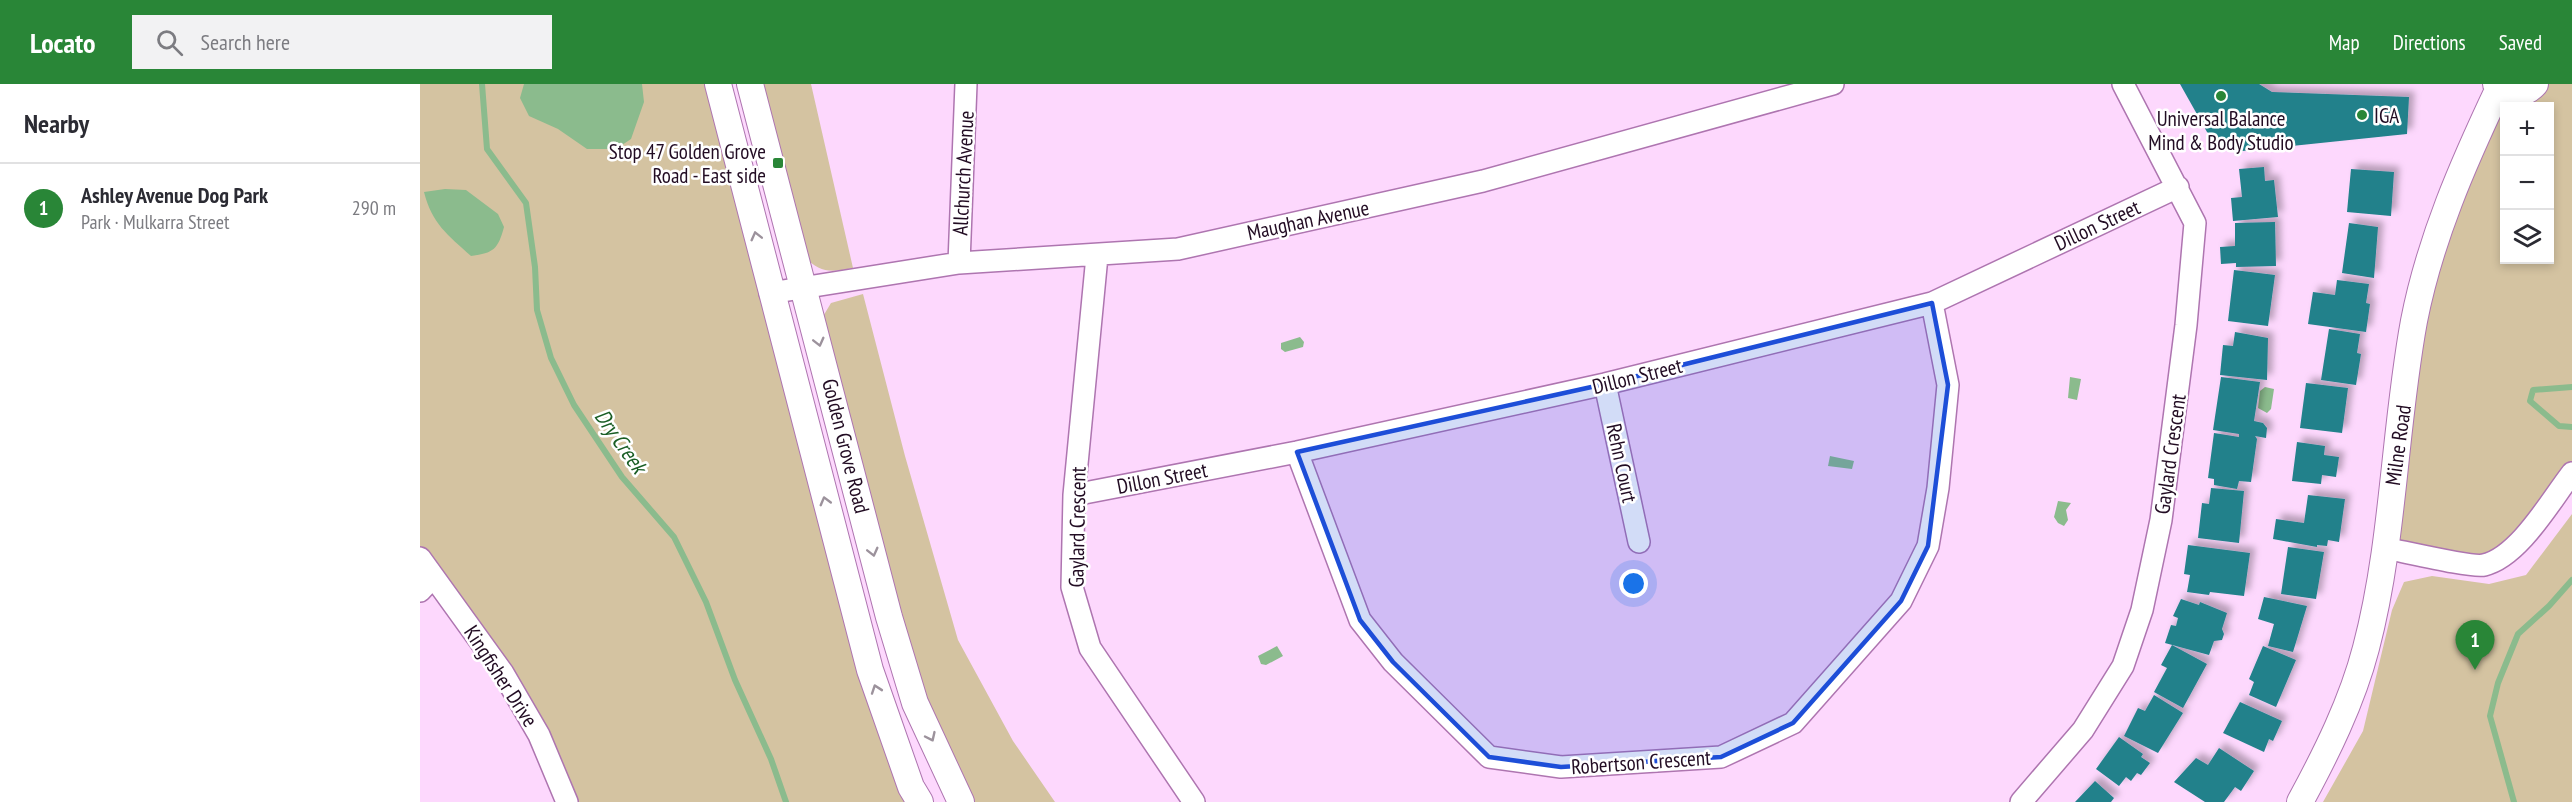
<!DOCTYPE html>
<html lang="en">
<head>
<meta charset="utf-8">
<style>
  :root { --surface:#fff; --page:#f2f2f3; --text:#2b2b33; --muted:#7c7c81; --line:#e1e1e2; --accent:#298637 }
  body { margin:0; font-family:"PT Sans Narrow",sans-serif; background:var(--page); color:var(--text) }
  .controls { position:absolute; right:18px; top:18px; display:grid; overflow:hidden; border-radius:0px; box-shadow:0 3px 9px #0003 }
  .controls button { width:54px; height:54px; display:grid; place-items:center; padding:0; border:0; border-bottom:2px solid var(--line); background:var(--surface); color:var(--text); font:30px sans-serif }
  .you { position:absolute; left:1214px; top:500px; width:21px; height:21px; margin:-15px; border:4px solid #fff; border-radius:50%; background:#1a73e8; box-shadow:0 0 0 9px #1a73e833 }
  .badge { display:grid; place-items:center; width:39px; height:39px; border-radius:50%; background:var(--accent); color:#fff; font-size:20px; font-weight:700 }
  .pin { position:absolute; translate:-50% -50px; filter:drop-shadow(0 2px 3px #0008) }
  .pin::after { content:''; position:absolute; top:32px; width:21px; height:18px; background:inherit; clip-path:polygon(0 0,100% 0,50% 100%) }
  .list { margin:0; padding:0; list-style:none }
  h2 { display:flex; justify-content:space-between; align-items:center; height:78px; margin:0; padding:0 24px; font-size:26px }
  h2 small { font-size:20px; font-weight:400; color:var(--muted) }
  .list li { display:grid; grid-template-columns:39px 1fr auto; gap:18px; align-items:center; box-sizing:border-box; height:90px; padding:0 24px; border-top:2px solid var(--line) }
  .list b { display:block; font-size:22px; white-space:nowrap }
  .list p { margin:0; font-size:20px; white-space:nowrap; color:var(--muted) }
  .list em { font-size:20px; font-style:normal; color:var(--muted) }
  .icon { flex:none; width:33px; height:33px; fill:none; stroke:currentColor; stroke-width:2; stroke-linecap:round; stroke-linejoin:round }
  .map { position:relative; flex:none; width:2152px; height:718px; overflow:hidden }
  header { display:flex; align-items:center; gap:36px; box-sizing:border-box; height:84px; padding:0 30px; background:var(--accent); color:#fff }
  header strong { font-size:28px }
  nav { display:flex; gap:33px; margin-inline-start:auto; font-size:21px }
  .search { width:420px; height:54px; background:var(--page); display:flex; align-items:center; gap:15px; box-sizing:border-box; padding:0 21px; border-radius:0px; color:var(--muted); font-size:22px }
  main { display:flex }
  aside { flex:1; background:var(--surface) }
  .map>svg:first-child { display:block }
  .green { fill:#d4c3a1; fill-rule:evenodd }
  .water { fill:#8bbb8d }
  .lines { fill:none; stroke-linecap:round; stroke-linejoin:round }
  .stream { stroke:#8bbb8d; stroke-width:6 }
  .building { fill:#20818b; filter:url(#shadow) }
  .minor-casing { stroke:#ae75b0; stroke-width:24 }
  .major-casing { stroke:#ae75b0; stroke-width:28 }
  .minor { stroke:#fff; stroke-width:21 }
  .major { stroke:#fff; stroke-width:26 }
  .oneway { stroke:#9c929c }
  .marked { fill:#1d4ed8; fill-opacity:0.2; stroke:#1d4ed8; stroke-width:4.5; stroke-linejoin:round }
  .poi-dot { fill:#298637; stroke:#fff; stroke-width:2 }
  .labels { text-anchor:middle; dominant-baseline:central; stroke-width:5; stroke-linejoin:round; paint-order:stroke }
  .poi-label { font-size:21px; fill:#220c23; stroke:#fff; text-anchor:start }
  .street-label { font-size:21px; fill:#220c23; stroke:#fff }
  .water-label { font-size:22px; font-style:italic; fill:#1a5e25; stroke:#fff }
</style>
</head>
<body>
<header>
<strong>Locato</strong>
<div class="search"><svg class="icon" aria-label="search" viewBox="0 0 24 24"><circle cx="10" cy="10" r="6"/><path d="M15 15l6 6"/></svg>Search here</div>
<nav><a>Map</a><a>Directions</a><a>Saved</a></nav>
</header>
<main>
<aside>
<h2>Nearby<small></small></h2>
<ul class="list">
<li><span class="badge">1</span><div><b>Ashley Avenue Dog Park</b><p>Park · Mulkarra Street</p></div><em>290 m</em></li>
</ul>
</aside>
<div class="map">
<svg width="2152" height="718" viewBox="0 0 2152 718">
  <defs>
    <filter id="shadow"><feDropShadow dx="5.5" dy="-5.5" stdDeviation="3" flood-color="#0004"/></filter>
  </defs>
  <rect width="100%" height="100%" fill="#fdd8fd"/>
  <path class="green" d="M0,0H298L500,718H147L119,651L0,474Z
    M338,0H391L433,184C412,188 400,190 384,172Z
    M2115,0H2152V389L2082,473L1964,464L1994,238L2079,4ZM2084,22H2130V176H2084Z
    M443,210L485,372L538,556L593,657L635,718H551L504,617L402,234L411,219Z
    M2152,430V718H1903L1943,647L1972,526L1984,498L2012,492L2069,500L2106,491Z"/>
  <path class="water" d="M104,0H222L224,18L211,55L196,65H167L138,45L109,32L100,14Z
    M25,105L46,106L78,130L84,143C78,165 74,169 51,172C28,151 12,140 4,108Z
    M880,253L884,258L883,263L865,268L861,265V259Z
    M1650,293L1661,295L1657,316L1648,314Z
    M1845,303L1854,305L1851,325L1847,329L1838,324L1840,307Z
    M1410,372L1434,377L1432,385L1408,382Z
    M1638,417L1651,419L1646,426L1648,436L1644,442L1638,439L1634,433Z
    M857,562L863,572L846,581L841,580L838,572Z"/>
  <g class="lines">
    <path class="stream" d="M62,0L67,65L106,119L115,183L117,226L131,274L154,321L202,393L254,453L286,518L315,596L351,675L366,718
      M2152,303L2113,306L2110,317L2139,342L2152,343
      M2094,718L2070,632L2078,599L2098,550L2129,522L2152,496"/>
  </g>
  <path class="building" d="M1760,0H1839L1852,8L1989,13L1987,50L1813,68L1787,48Z
    M1844,83L1845,97L1854,96L1858,133L1813,137L1811,114L1822,113L1819,85Z
    M1931,85L1974,88L1971,132L1927,128Z
    M1855,138L1856,182L1816,183V179L1801,180L1800,163L1815,162V139Z
    M1929,139L1958,143L1954,194L1922,189Z
    M1814,186L1855,191L1848,242L1808,237Z
    M1917,196L1949,200L1946,219L1950,220L1946,248L1888,240L1893,208L1915,211Z
    M1909,245L1940,250L1937,269L1941,270L1936,301L1901,296Z
    M1815,248L1848,254L1847,296L1800,291L1803,261L1813,262Z
    M1801,293L1840,298L1834,337L1843,339L1847,344L1846,354L1835,352L1837,355L1831,398L1819,397L1817,405L1794,401V395L1788,394L1794,349L1819,353V350L1793,346Z
    M1886,299L1928,304L1922,349L1880,344Z
    M1877,358L1905,362L1904,371L1919,373L1916,393L1902,391L1901,400L1872,397Z
    M1791,404L1824,407L1819,459L1778,454L1782,419L1789,420Z
    M1888,411L1925,415L1919,458L1908,456L1907,462L1897,461V463L1853,455L1856,435L1884,439Z
    M1768,461L1830,469L1824,512L1790,508L1789,511L1767,508L1770,491L1764,490Z
    M1868,463L1904,468L1896,515L1861,510Z
    M1844,513L1887,522L1873,568L1848,562L1854,540L1838,535Z
    M1761,515L1779,521L1780,518L1807,529L1802,545L1804,550L1802,556L1794,557L1789,571L1745,559L1751,541L1756,542L1758,534L1753,532Z
    M1752,561L1787,580L1763,624L1734,608L1747,584L1741,581Z
    M1843,562L1876,576L1856,623L1829,611L1834,598L1829,595Z
    M1734,611L1763,629L1738,669L1704,652L1718,624L1725,627Z
    M1820,618L1862,637L1853,657L1849,655L1844,668L1803,649Z
    M1699,653L1723,670L1721,673L1730,679L1721,691L1717,689L1711,697L1706,693L1699,702L1676,685Z
    M1799,664L1834,687L1821,707L1815,703L1804,718H1785L1754,698L1776,674L1788,681Z
    M1675,697L1694,714L1691,718H1655Z"/>
  <g class="lines">
    <g class="minor-casing">
      <path id="minor" d="M677,172L654,411L652,503L670,564L774,718
        M539,179L546,0
        M350,209L539,179L758,165L1063,97L1413,0
        M1185,300L1219,458
        M877,368L940,536L973,578L1069,673L1141,683L1301,673L1373,639L1481,517L1508,462L1518,404L1528,301L1512,219
        M654,411L877,368L1185,300L1512,219L1758,103
        M1964,464C1982,467 2052,484 2064,481C2099,473 2131,416 2152,389
        M0,474L83,589L119,651L147,718
        M0,507L13,493
        M1601,718L1663,646L1703,582L1722,526L1741,436L1766,241L1775,139L1703,0"/>
    </g>
    <g class="major-casing">
      <path id="major" d="M298,0L450,586L491,703L500,718
        M330,0L469,533L495,619L541,718
        M2076,0C2087,14 2104,12 2115,0
        M1880,718C1906,670 1932,618 1946,564C1974,458 1974,345 1994,237C2010,155 2043,80 2079,4"/>
    </g>
    <use href="#minor" class="minor"/>
    <use href="#major" class="major"/>
  </g>
  <defs><path id="oneway-chevron" d="M-2-3.5L2.5 0L-2 3.5" fill="none" stroke-width="1.6" stroke-linecap="round" stroke-linejoin="round" transform="scale(1.5)"/></defs>
  <g class="oneway">
    <use href="#oneway-chevron" transform="translate(336 152) rotate(-104)"/>
    <use href="#oneway-chevron" transform="translate(399 258) rotate(76)"/>
    <use href="#oneway-chevron" transform="translate(405 417) rotate(-105)"/>
    <use href="#oneway-chevron" transform="translate(453 468) rotate(76)"/>
    <use href="#oneway-chevron" transform="translate(456 605) rotate(-109)"/>
    <use href="#oneway-chevron" transform="translate(511 653) rotate(65)"/>
  </g>
  <path class="marked" d="M1512,219L1528,301L1508,462L1481,517L1373,639L1301,673L1141,683L1069,673L973,578L940,536L877,368L1185,300Z"/>
  <g class="poi-dot">
    <circle cx="1801" cy="12" r="6"/>
    <circle cx="1942" cy="31" r="6"/>
    <rect x="352" y="73" width="12" height="12" rx="3"/>
  </g>
  <g class="labels">
    <g class="poi-label">
      <text x="1954" y="31">IGA</text>
      <text x="1801" y="34" text-anchor="middle">Universal Balance<tspan x="1801" dy="24">Mind &amp; Body Studio</tspan></text>
      <text x="346" y="67" text-anchor="end">Stop 47 Golden Grove<tspan x="346" dy="24">Road - East side</tspan></text>
    </g>
    <g class="street-label">
      <text transform="translate(543 89) rotate(-87)">Allchurch Avenue</text>
      <text transform="translate(888 136) rotate(-12)">Maughan Avenue</text>
      <text transform="translate(1677 141) rotate(-25)">Dillon Street</text>
      <text transform="translate(1217 292) rotate(-14)">Dillon Street</text>
      <text transform="translate(1978 361) rotate(-82)">Milne Road</text>
      <text transform="translate(426 362) rotate(76)">Golden Grove Road</text>
      <text transform="translate(1750 370) rotate(-82)">Gaylard Crescent</text>
      <text transform="translate(1202 379) rotate(78)">Rehn Court</text>
      <text transform="translate(742 394) rotate(-11)">Dillon Street</text>
      <text transform="translate(657 443) rotate(-89)">Gaylard Crescent</text>
      <text transform="translate(81 592) rotate(57)">Kingfisher Drive</text>
      <text transform="translate(1221 678) rotate(-4)">Robertson Crescent</text>
    </g>
    <g class="water-label">
      <text transform="translate(201 357) rotate(55)">Dry Creek</text>
    </g>
  </g>
</svg>
<div class="controls">
<button>+</button>
<button>−</button>
<button><svg class="icon" aria-label="layers" viewBox="0 0 24 24"><path d="M12 4l9 5-9 5-9-5zM3 14l9 5 9-5"/></svg></button>
</div>
<div class="you"></div>
<div class="pin badge" style="left:2055px;top:586px">1</div>
</div>
</main>
</body>
</html>
